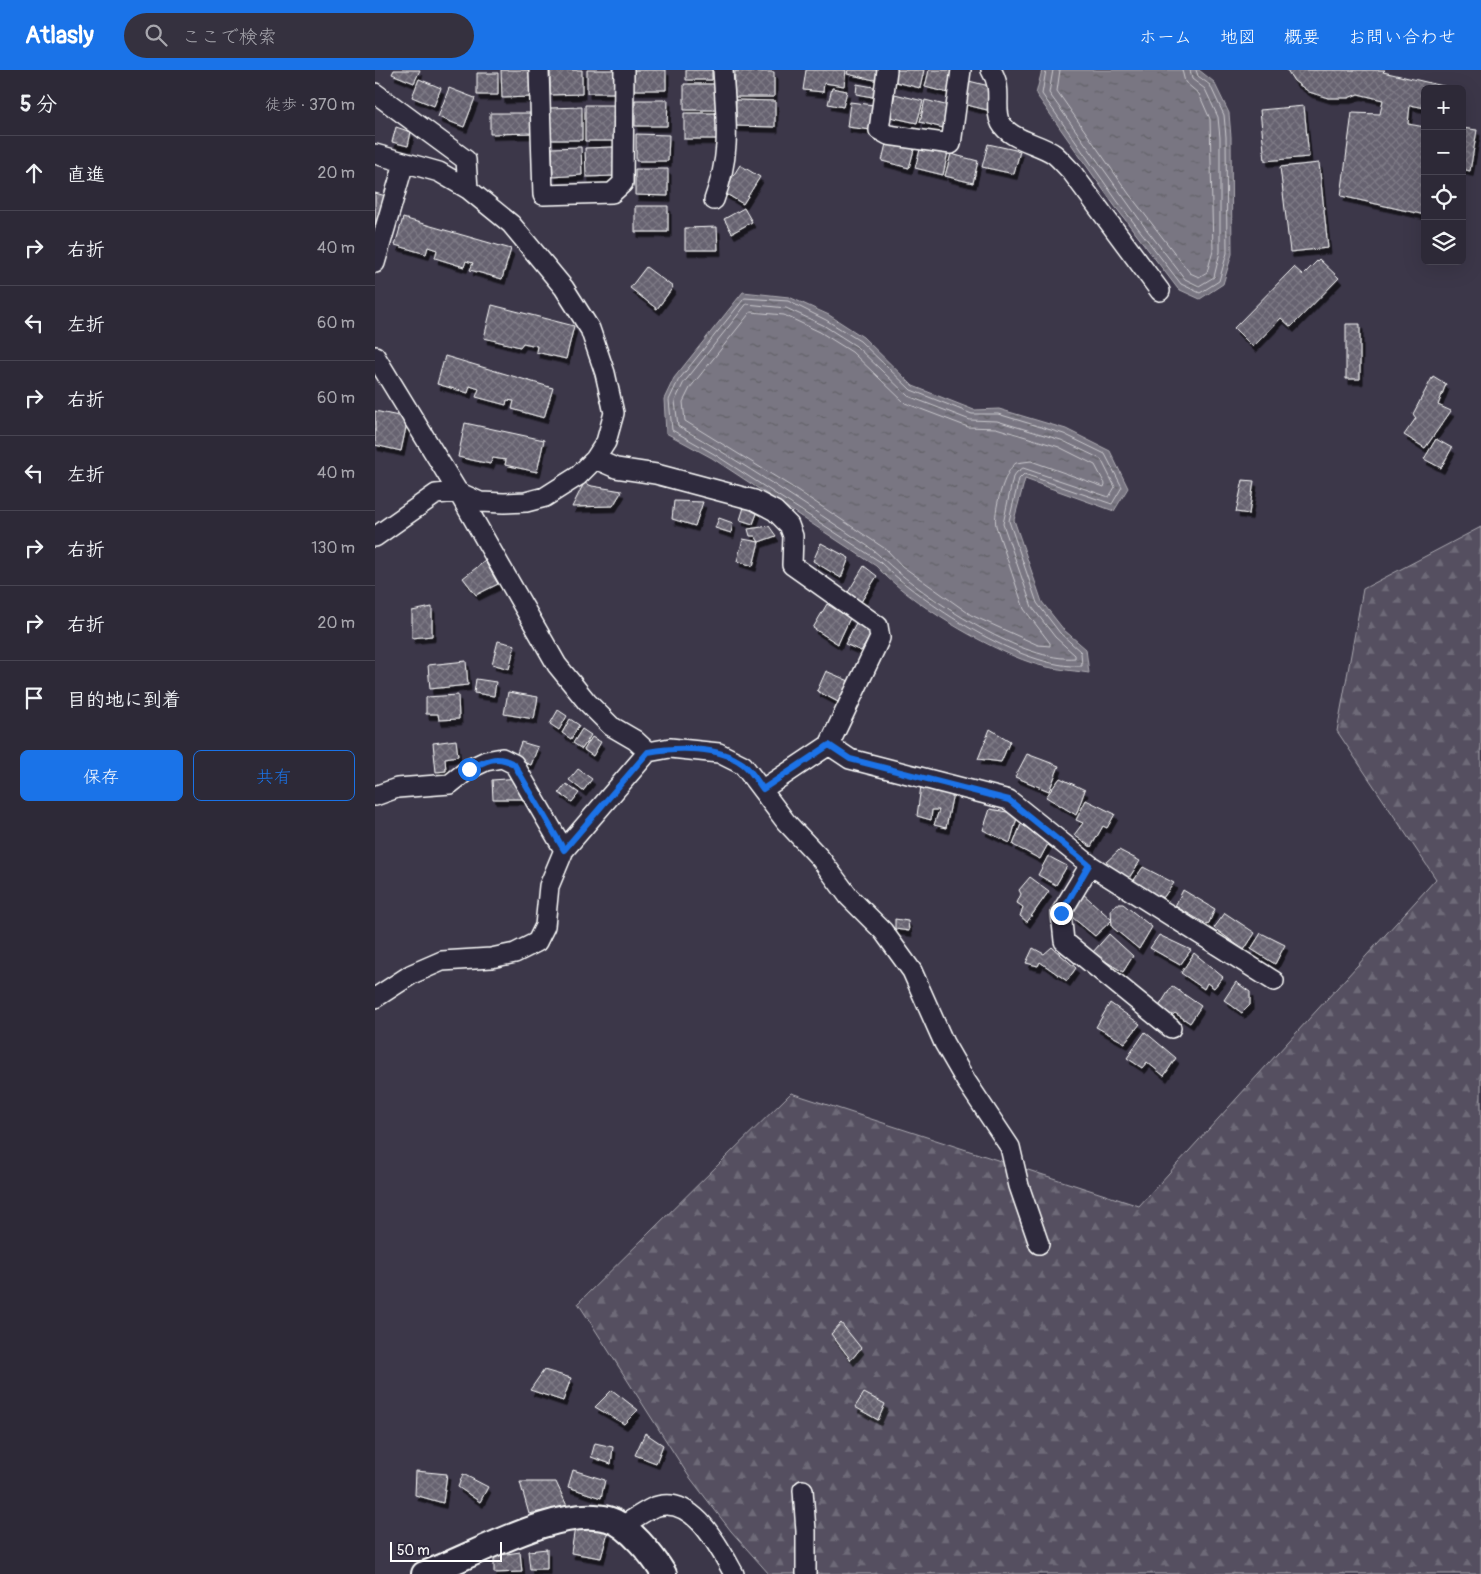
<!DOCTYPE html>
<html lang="ja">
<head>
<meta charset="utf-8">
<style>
  :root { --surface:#2d2937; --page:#35313f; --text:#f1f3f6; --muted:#a7a6ad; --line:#484552; --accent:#1a73e8 }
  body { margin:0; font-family:Pangolin,"Klee One",sans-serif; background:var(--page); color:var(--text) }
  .controls { position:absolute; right:15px; top:15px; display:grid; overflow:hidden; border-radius:8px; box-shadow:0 5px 20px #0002 }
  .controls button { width:45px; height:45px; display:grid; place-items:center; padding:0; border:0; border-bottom:1px solid var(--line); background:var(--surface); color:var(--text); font:25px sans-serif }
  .scale { position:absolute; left:15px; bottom:12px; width:112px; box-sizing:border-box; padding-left:5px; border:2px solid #fff; border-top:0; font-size:14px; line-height:18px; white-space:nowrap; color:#fff; -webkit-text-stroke:4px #2f2a3d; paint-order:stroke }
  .stop { position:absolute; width:15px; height:15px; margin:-11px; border:4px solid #1a73e8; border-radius:50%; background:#fff }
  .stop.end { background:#1a73e8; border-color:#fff; box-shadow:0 1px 5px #0008 }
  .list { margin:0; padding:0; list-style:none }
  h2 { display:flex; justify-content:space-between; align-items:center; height:65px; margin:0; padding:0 20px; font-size:21px }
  h2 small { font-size:16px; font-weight:400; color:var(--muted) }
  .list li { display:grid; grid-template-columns:32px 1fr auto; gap:15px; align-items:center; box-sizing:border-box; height:75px; padding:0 20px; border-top:1px solid var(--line) }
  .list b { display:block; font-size:19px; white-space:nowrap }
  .list em { font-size:16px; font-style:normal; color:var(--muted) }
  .actions { display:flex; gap:10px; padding:15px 20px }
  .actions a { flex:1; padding:11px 0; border:1px solid var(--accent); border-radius:8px; text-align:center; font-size:18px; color:var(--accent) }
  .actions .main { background:var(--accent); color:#fff }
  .icon { flex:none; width:28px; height:28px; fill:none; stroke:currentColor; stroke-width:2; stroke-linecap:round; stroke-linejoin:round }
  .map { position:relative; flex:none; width:1106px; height:1504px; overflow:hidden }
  header { display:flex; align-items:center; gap:30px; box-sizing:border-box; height:70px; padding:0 25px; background:var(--accent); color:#fff }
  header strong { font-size:24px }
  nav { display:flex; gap:28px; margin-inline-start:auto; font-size:18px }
  .search { width:350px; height:45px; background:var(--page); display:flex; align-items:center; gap:12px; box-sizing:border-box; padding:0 18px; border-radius:28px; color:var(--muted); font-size:19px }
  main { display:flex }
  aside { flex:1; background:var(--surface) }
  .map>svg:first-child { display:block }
  .forest { fill:url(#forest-firs); stroke:#aaa8b0 }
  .water { fill:url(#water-ripples); stroke:#afadb4 }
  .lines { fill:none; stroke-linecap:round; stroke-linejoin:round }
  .shore { stroke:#c9c8cd; stroke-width:1 }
  .building { fill:url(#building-cross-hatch); stroke:#fff; filter:url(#shadow) }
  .minor-casing { stroke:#fff; stroke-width:22 }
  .major-casing { stroke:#fff; stroke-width:28 }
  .minor { stroke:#2f2a3d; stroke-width:19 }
  .major { stroke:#2f2a3d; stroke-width:24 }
  .route { stroke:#1a73e8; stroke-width:6 }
</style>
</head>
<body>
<header>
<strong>Atlasly</strong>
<div class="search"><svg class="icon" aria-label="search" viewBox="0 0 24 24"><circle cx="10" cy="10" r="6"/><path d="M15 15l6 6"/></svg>ここで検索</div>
<nav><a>ホーム</a><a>地図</a><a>概要</a><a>お問い合わせ</a></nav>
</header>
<main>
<aside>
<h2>5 分<small>徒歩 · 370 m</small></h2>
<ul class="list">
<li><svg class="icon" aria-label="ahead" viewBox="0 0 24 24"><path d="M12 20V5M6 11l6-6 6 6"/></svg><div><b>直進</b></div><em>20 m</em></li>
<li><svg class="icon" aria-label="right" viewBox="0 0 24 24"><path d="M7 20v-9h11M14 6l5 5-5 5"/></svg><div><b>右折</b></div><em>40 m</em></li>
<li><svg class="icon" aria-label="left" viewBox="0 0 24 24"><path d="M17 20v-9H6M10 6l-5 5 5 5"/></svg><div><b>左折</b></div><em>60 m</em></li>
<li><svg class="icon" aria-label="right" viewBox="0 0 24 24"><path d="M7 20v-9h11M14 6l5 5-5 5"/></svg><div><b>右折</b></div><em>60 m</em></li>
<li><svg class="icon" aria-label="left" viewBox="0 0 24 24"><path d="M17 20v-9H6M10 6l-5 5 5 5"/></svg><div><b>左折</b></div><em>40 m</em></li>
<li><svg class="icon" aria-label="right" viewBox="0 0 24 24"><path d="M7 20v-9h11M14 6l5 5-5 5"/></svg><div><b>右折</b></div><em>130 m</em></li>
<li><svg class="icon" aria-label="right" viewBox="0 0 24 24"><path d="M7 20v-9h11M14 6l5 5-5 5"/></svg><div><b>右折</b></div><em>20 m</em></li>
<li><svg class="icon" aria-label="arrive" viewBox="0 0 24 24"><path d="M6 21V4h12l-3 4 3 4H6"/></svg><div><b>目的地に到着</b></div></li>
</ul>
<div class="actions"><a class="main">保存</a><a>共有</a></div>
</aside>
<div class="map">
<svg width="1106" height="1504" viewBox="0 0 1106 1504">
  <defs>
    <pattern id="forest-firs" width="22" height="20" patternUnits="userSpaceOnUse" patternTransform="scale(1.25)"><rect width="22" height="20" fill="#555060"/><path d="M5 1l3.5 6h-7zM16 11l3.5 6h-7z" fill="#6e6a78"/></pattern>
    <pattern id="water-ripples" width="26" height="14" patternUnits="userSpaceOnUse" patternTransform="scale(1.25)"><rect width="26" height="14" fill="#797682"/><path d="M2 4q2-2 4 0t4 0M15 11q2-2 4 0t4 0" fill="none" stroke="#626167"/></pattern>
    <pattern id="building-cross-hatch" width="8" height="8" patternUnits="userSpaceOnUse" patternTransform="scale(1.25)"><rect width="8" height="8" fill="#666270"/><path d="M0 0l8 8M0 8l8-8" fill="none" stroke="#7d7a85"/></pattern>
    <filter id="shadow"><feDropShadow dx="3" dy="5.5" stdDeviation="0" flood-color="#0009"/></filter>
  </defs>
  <rect width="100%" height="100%" fill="#3c3749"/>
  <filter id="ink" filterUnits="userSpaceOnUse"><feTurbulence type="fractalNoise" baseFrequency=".02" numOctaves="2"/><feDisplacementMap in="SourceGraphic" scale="10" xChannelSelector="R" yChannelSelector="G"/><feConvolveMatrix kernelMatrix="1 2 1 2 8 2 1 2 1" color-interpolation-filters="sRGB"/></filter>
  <g filter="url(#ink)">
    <path class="forest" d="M1106,457V1504H394L356,1461L313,1405L203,1233L416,1023L764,1136L1061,809L962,661L988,519Z"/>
    <path class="water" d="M667,0H824L839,12L854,43L856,67L857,184L848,214L825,229L803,219L739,135L661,24Z
      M368,222L414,227L454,245L488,267L538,316L599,340L624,339L691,359L735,381L753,418L739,441L650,409L639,450L667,532L689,560L711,579L714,603C695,600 674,599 657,593C609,577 535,533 501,496L337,388L291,363L289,329L299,308Z"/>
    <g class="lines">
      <path class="shore" d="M671,0L667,24L743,132L806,214L825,223L844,211L852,183L851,67L849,45L835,15L823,6L821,0
        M678,0L674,23L772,160L810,209L824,216L839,207L845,182V68L843,47L830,19L817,9L815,0
        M685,0L682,21L754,124L815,203L824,207L832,202L838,181L835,49L824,24L810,12L807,0
        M370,228L413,231L451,250L485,271L536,320L597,344H623L689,364L730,384L747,417L737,434L649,404L644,409L634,451L662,533L685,563L706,582L707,596C648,600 545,532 504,491L339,384L297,360L294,330L303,311Z
        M372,234L411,238L448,255L481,276L533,326L595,350L622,351L686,370L726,389L740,417L734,427L648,398L642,402L638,407L628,454L657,537L680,567L700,585V588C650,593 560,533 523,502C513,494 505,485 494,477C431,435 368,393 303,356L300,331L308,314Z
        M376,242L409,245L445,262L477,282L530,333L593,357L621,358L684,377L720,395L730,414L729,417L656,391L641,393C629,401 618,442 621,456L649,539L675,573V576L663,575L596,545L527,496L512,480L422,420L310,351L308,332L315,318Z"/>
    </g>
    <path class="building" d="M19,0H45L39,13L17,4Z
      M126,0H155L156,27L127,28Z
      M175,0H207V24L175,25Z
      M212,0H243L244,23H212Z
      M259,0H291V20H258Z
      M311,0H337V10H311Z
      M431,0H471L469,16L449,13L448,22L428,20Z
      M473,0H507L504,11L472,4Z
      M520,0H549L545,18L517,11Z
      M554,0H577V24L550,17Z
      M912,0H1010L1008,2L1081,19H1050V38L1035,35L1033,54L1050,57V145L966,126L977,43L1005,44L1008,30L983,24L973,28H953L934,22L919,11Z
      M360,1L399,2V27H359Z
      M102,3H123V25H102Z
      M44,9L66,18L59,36L37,27Z
      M590,10L622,18L616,41L584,33Z
      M309,14H342V40H309Z
      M482,14L504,18L503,28L481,24Z
      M74,18L100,28L89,57L63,47Z
      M457,18L472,21L468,37L453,34Z
      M520,24L548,31L542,53L515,47Z
      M260,30H293L292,56H260Z
      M361,30L400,31V57L360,56Z
      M550,30L578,37L572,59L545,52Z
      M475,32L499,35L496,60L472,57Z
      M210,35H242V71H210Z
      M929,36L934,87L890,91L885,40Z
      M207,37V70H176L175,38Z
      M115,43H159L160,63L115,64Z
      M309,43H342V69H309Z
      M21,57L36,62L33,76L17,72Z
      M1087,58L1102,60L1095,101L1087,99Z
      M261,64L294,65L293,91H261Z
      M512,69L540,76L534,98L507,91Z
      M613,74L645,81L639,104L607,97Z
      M546,76L573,82L568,105L540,98Z
      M206,77L207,105L178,107L177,78Z
      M239,77L240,106L211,107L210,78Z
      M576,84L603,91L598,113L570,106Z
      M944,93L953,178L915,182L905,97Z
      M365,95L385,107L368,134L348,122Z
      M260,99H293V126L260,125Z
      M0,123L11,126L2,156H0Z
      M260,136H293V162H260Z
      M369,138L377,152L357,163L349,149Z
      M28,148L136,179L127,209L95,200L98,193L91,191L89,197L60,188L62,180L53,177L51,184L20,175Z
      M342,157L343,180H310V158Z
      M944,189L964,208L916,257L906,248L878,277L859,258L919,197L928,205Z
      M271,197L298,217L282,239L255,218Z
      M117,235L199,256L191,289L161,282L162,276L148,273L145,277L109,268Z
      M971,254H985V309H971Z
      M70,286L178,318L169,348L137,339L139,331L132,330L131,335L101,327L104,319L95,316L93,323L62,314Z
      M1058,306L1071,314L1063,335L1076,341L1050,378L1029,365L1041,348L1038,344Z
      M0,341L33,348L26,381L0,375Z
      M90,353L169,370L162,402L130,395L131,390L118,388L115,394L83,387Z
      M1061,369L1077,378L1066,398L1049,389Z
      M868,410L879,411L874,444L861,442Z
      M209,413L217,416L247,421L238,436L197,437Z
      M299,431L328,432L320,456L297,449Z
      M370,434L384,438L378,454L365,450Z
      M344,448L358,453L356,463L340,458Z
      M394,456L401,466L384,472L380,466H375L373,459Z
      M368,469L384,472L378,496L362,491Z
      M446,473L474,488L466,508L438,491Z
      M110,491L123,514L101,525L88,508Z
      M489,496L502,506L486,532L472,524Z
      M452,534L475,548L463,574L438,558Z
      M57,537V566L37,568V541Z
      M481,553L498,562L486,581L470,574Z
      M123,571L140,575L134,599L117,594Z
      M91,591L93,615L55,619L53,595Z
      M451,601L474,611L465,633L442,621Z
      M101,609L121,612L119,626L99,623Z
      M133,622L163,627L159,649L129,644Z
      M83,625L84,649L64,650L63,644H51V627Z
      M183,640L192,646L184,660L175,654Z
      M195,649L204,655L196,669L187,663Z
      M207,659L216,665L207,679L198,673Z
      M615,659L635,671L626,692L603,689Z
      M217,667L226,672L218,686L209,680Z
      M81,670L83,686L70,688L71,701L61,702L58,673Z
      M146,672L163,677L156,695L140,689Z
      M652,684L684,696L674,721L640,707Z
      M203,699L217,709L208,721L194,710Z
      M146,708L147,729H118L117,710Z
      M685,708L710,720L701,745L671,727Z
      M191,714L204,723L197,732L184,723Z
      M546,716L578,723L571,758L559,755L564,740H557L556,750L542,746Z
      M711,730L740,744L732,758L728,756L716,777L699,765L708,753L701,750Z
      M615,739L643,744L635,773L608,760Z
      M646,754L674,772L665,789L638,775Z
      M744,780L765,791L754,808L728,795Z
      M673,786L692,796L681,815L663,805Z
      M768,797L799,813L788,828L757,813Z
      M655,807L674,821L652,852L645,846L648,837L642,833L646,824L644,820Z
      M808,820L840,839L833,855L800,836Z
      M706,822L737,850L720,866L698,848L699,835Z
      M742,834H748L777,857L764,879L737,857L736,839Z
      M850,843L880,863L869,880L839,858Z
      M520,849L533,851L534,861L520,859Z
      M886,863L910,875L900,894L876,879Z
      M734,864L758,886L748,902L717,883Z
      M784,865L816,880L805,895L775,878Z
      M677,877L701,898L692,911L665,892L663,896L651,893L658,878L669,884Z
      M819,883L848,907L839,918L832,913L829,919L806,903Z
      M861,912L875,922V935L867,943L849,930Z
      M797,916L826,936L815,953L800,943L795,947L783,938Z
      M735,933L765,954L750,973L721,957Z
      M770,962L801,988L789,1006L772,992L767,998L752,988Z
      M466,1253L486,1278L476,1290L456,1264Z
      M169,1300L196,1308L188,1331L155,1320Z
      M237,1320L263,1340L249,1354L220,1337Z
      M489,1323L510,1334L503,1350L480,1337Z
      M270,1363L288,1375L281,1393L260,1385Z
      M220,1373L238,1377L236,1394L216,1387Z
      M198,1400L230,1410L226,1428L193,1417Z
      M41,1401L72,1404L68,1433L40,1425Z
      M88,1404L113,1417L105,1432L83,1417Z
      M145,1412H181L192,1436L154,1444Z
      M200,1457L233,1462L226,1488L196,1483Z
      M172,1479V1499H155L153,1481Z
      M145,1482L147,1502L119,1503V1486Z"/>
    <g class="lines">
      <g class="minor-casing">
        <path id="minor" d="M164,0L168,125L237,123L248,113L249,0
          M512,0L504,60L513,65L576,74L586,0
          M616,0C629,20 618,37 626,53C635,70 663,73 679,84C685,89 690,95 696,101L785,221
          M0,23L91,90L93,119
          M0,84L64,102L93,119L136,154L189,218L215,259L230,303L239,343L231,372L220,389L203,406L170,427L151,432L129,433L105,432L83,422L61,424L0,467
          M339,130C357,82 351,50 348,0
          M0,193L29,93
          M0,286L83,422L182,595L212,632L236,656L260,670L273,682
          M220,389L241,398L281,404L379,430L400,441L414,455L418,466L417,495L503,556L505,568L454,675L388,719
          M454,675L475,689L634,730L715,795L899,911
          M0,726L22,718L75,714L94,699L111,691L127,688L139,694L189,780
          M715,795L686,843L689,871L796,958
          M0,928L37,904L67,891L116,888L140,883L162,872L170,856L174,816L189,780L273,682L295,678L344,683L368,695L411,752L445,788L474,827L508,861L537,901L569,973L591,1011L635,1077L644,1116L664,1174
          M428,1420L431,1461V1504
          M247,1456C257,1450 267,1443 277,1438C317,1421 344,1477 359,1504"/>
      </g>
      <g class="major-casing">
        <path id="major" d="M49,1504C97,1487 183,1435 233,1449C254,1455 278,1486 289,1504"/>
      </g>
      <use href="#minor" class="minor"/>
      <use href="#major" class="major"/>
    </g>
  </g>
  <g class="lines" filter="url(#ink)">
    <path class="route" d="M94,699C112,691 120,684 139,694L189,780L273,682C302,677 344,676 368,694C376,700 382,711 388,719L454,675L475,689L634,730L714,795L686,843"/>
  </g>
</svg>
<div class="controls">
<button>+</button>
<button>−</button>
<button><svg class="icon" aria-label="locate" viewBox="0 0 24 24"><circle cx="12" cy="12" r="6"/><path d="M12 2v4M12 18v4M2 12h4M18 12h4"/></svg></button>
<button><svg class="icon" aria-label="layers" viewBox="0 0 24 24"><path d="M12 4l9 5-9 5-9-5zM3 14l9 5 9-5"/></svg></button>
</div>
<div class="scale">50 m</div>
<div class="stop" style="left:94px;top:699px"></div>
<div class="stop end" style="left:686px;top:843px"></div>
</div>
</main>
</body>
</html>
